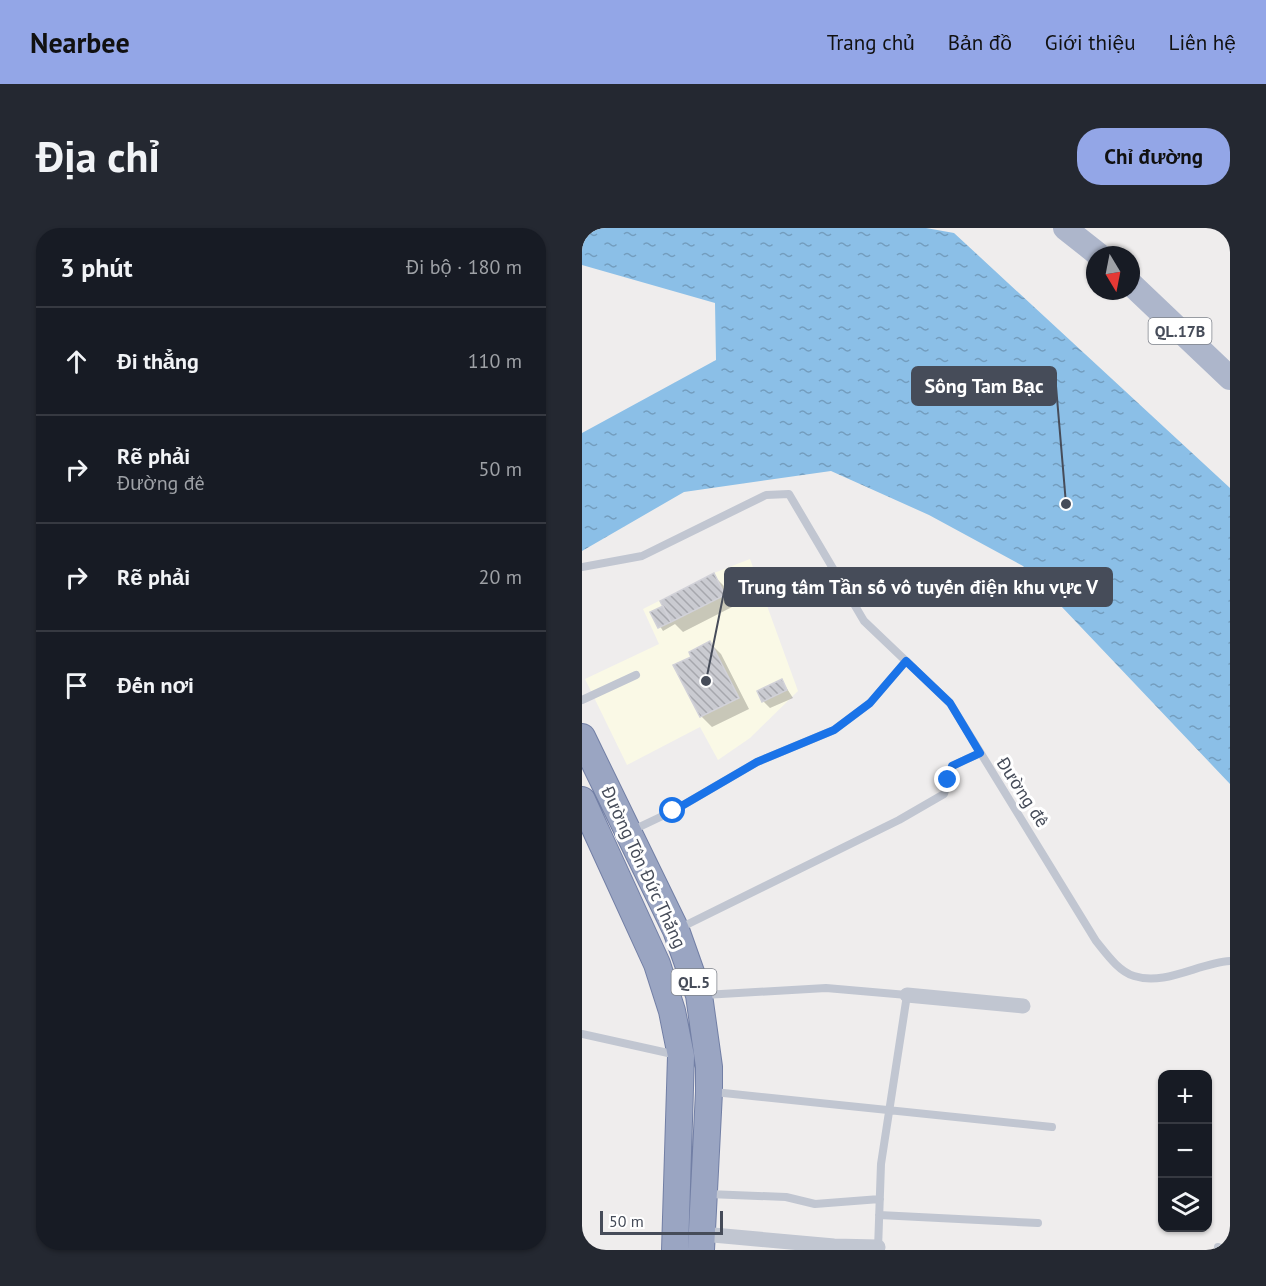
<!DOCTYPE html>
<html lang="vi">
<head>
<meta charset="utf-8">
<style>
  :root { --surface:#171b24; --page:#242831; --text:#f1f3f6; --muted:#9ea1a6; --line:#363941; --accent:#93a6e7 }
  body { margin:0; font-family:"PT Sans",sans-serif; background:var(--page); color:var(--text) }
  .controls { position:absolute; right:18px; bottom:18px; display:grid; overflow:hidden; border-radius:12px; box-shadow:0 2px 4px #0004 }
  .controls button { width:54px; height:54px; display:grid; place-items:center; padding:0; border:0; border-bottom:2px solid var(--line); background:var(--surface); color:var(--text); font:30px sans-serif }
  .compass { position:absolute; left:504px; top:18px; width:54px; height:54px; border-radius:50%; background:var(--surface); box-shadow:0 2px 4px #0004; rotate:170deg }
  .scale { position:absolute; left:18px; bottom:15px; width:123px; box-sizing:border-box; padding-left:6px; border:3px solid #464c59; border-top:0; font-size:16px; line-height:21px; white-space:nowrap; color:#464c59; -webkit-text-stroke:4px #fff; paint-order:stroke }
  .stop { position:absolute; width:18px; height:18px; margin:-14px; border:4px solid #1a73e8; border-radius:50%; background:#fff }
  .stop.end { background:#1a73e8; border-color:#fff; box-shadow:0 2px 6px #0008 }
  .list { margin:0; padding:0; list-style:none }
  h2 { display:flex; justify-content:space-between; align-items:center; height:78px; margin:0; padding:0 24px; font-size:26px }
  h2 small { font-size:20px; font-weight:400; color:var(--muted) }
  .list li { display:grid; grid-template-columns:39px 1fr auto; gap:18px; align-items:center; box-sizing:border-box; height:108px; padding:0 24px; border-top:2px solid var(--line) }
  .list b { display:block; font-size:22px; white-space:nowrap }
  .list p { margin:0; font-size:20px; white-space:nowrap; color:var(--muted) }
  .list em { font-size:20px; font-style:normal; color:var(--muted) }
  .icon { flex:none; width:33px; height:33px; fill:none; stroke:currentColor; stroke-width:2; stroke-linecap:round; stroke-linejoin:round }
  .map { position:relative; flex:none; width:648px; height:1022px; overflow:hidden; border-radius:24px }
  header { display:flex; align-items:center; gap:36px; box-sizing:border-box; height:84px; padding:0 30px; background:var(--accent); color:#111 }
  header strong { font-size:28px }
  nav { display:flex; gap:33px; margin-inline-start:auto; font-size:21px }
  .intro { display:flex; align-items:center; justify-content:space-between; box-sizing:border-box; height:144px; padding:0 36px }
  h1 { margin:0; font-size:42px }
  .button { padding:15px 27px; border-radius:24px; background:var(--accent); color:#111; font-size:21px; font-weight:700 }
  main { display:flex; gap:36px; padding:0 36px }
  aside { flex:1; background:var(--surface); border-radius:24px; box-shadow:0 2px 4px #0004 }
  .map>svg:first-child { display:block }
  .commercial { fill:#faf9e6 }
  .water { fill:url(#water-ripples) }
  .shadow { fill:#0003 }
  .building { fill:url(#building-back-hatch); stroke:#d1d1d8; stroke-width:1.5 }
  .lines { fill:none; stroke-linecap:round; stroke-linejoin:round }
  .trunk-casing { stroke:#727fa5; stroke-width:28 }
  .service { stroke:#c1c6d1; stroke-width:8 }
  .minor { stroke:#c1c6d1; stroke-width:15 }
  .primary { stroke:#adb6cb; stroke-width:24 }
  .trunk { stroke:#9aa5c2; stroke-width:26 }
  .route { stroke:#1a73e8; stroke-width:8 }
  .labels { text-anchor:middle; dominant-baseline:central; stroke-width:6; stroke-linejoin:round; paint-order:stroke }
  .shield { fill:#fff; stroke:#7e828b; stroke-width:1.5 }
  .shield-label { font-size:16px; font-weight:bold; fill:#464c59 }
  .street-label { font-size:18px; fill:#464c59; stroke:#fff }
  .leader { fill:none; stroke:#464c59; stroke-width:2 }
  .callout-dot { fill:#464c59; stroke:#fff; stroke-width:2 }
  .callout { fill:#464c59; stroke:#464c59; stroke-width:2 }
  .callout-label { font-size:20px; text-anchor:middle; font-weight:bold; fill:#fff }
</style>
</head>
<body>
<header>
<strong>Nearbee</strong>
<nav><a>Trang chủ</a><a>Bản đồ</a><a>Giới thiệu</a><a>Liên hệ</a></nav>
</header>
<div class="intro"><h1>Địa chỉ</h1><a class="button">Chỉ đường</a></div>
<main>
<aside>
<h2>3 phút<small>Đi bộ · 180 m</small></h2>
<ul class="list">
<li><svg class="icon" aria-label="ahead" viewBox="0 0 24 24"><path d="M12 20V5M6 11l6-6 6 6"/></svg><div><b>Đi thẳng</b></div><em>110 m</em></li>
<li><svg class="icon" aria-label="right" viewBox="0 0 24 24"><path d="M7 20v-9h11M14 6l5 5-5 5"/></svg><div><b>Rẽ phải</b><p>Đường đê</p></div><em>50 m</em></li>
<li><svg class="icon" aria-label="right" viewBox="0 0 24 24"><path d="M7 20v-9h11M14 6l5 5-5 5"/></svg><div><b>Rẽ phải</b></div><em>20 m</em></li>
<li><svg class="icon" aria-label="arrive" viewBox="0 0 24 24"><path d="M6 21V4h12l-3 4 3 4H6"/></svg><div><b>Đến nơi</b></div></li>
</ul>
</aside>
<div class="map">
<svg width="648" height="1022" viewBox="0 0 648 1022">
  <defs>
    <pattern id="water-ripples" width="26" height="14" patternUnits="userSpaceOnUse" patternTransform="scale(1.5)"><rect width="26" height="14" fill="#8bbfe7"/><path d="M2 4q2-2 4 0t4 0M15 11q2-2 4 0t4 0" fill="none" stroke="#739dbe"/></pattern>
    <pattern id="building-back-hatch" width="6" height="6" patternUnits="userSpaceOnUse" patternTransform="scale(1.5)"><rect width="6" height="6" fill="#cacbd1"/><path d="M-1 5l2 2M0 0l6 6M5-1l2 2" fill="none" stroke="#a6a7ad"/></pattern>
  </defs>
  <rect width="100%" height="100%" fill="#efeded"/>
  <path class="commercial" d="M168,331L216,463L168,510L136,532L118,499L45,537L3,451L77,416L61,381L132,345Z"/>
  <path class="water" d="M0,0H344L372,5L648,260V556L441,338L347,287L249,243L102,264L0,323V205L134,132L133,75L0,37Z"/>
  <path class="shadow" d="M131,347L142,358L152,378L101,404L93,396L81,403L70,385Z
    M128,415L139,426L167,481L130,499L119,488L111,429Z
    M200,453L211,470L188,480L181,473Z"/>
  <path class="building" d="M132,345L143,367L89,394L78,373Z
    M81,378L89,394L76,400L68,384Z
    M128,413L157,470L118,489L91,437L109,429L107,424Z
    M200,451L205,462L180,474L175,463Z"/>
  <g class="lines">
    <g class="trunk-casing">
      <path id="trunk" d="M0,509L94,702L117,767L127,839V864L119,1022
        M0,572L75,736L90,783L99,828L93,1022"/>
    </g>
    <path class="service" d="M0,339L60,328L184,267L207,266L282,393L368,475L514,713C524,725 536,743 552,748C583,758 617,735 648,733
      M0,472L54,447
      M51,602L91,583L175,534L252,502L288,475L324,433
      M98,700L317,592L362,566L370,538L398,525
      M122,767L244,760L325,767L299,936L296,1021
      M0,806L95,827
      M132,864L470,899
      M126,966L204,969L233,976L298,971
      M297,987L456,995
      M636,1022V1019"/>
    <path class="minor" d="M325,767L441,778
      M120,1006L252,1018L296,1019"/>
    <path class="primary" d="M483,0L517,27
      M549,56L648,150"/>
    <use href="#trunk" class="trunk"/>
  </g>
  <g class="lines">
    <path class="route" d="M91,583L175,534L252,502L288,475L324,433L368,475L398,525L370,538L366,552"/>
  </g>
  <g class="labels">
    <g class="shield">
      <rect x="566.5" y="90" width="63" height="26" rx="4.5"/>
      <rect x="89.5" y="741" width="45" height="26" rx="4.5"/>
    </g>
    <g class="shield-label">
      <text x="598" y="103">QL.17B</text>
      <text x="112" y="754">QL.5</text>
    </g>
    <g class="street-label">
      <text transform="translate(441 564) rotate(57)">Đường đê</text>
      <text transform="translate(62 639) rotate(65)">Đường Tôn Đức Thắng</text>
    </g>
  </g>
  <path class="leader" d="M484 276L474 158M124 453L143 359"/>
  <g class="callout-dot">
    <circle cx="484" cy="276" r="6"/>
    <circle cx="124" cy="453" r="6"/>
  </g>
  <g class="callout">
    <rect x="330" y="139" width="144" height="38" rx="6"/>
    <rect x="143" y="340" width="387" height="38" rx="6"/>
  </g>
  <g class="callout-label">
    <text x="402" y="165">Sông Tam Bạc</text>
    <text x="336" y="366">Trung tâm Tần số vô tuyến điện khu vực V</text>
  </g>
</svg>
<div class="controls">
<button>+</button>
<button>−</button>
<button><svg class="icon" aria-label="layers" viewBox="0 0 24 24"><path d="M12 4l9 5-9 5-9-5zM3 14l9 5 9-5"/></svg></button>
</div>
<svg class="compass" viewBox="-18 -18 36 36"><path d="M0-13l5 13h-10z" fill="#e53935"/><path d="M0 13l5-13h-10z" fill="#9ea1a6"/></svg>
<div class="scale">50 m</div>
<div class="stop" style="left:91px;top:583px"></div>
<div class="stop end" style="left:366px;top:552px"></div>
</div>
</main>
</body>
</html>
